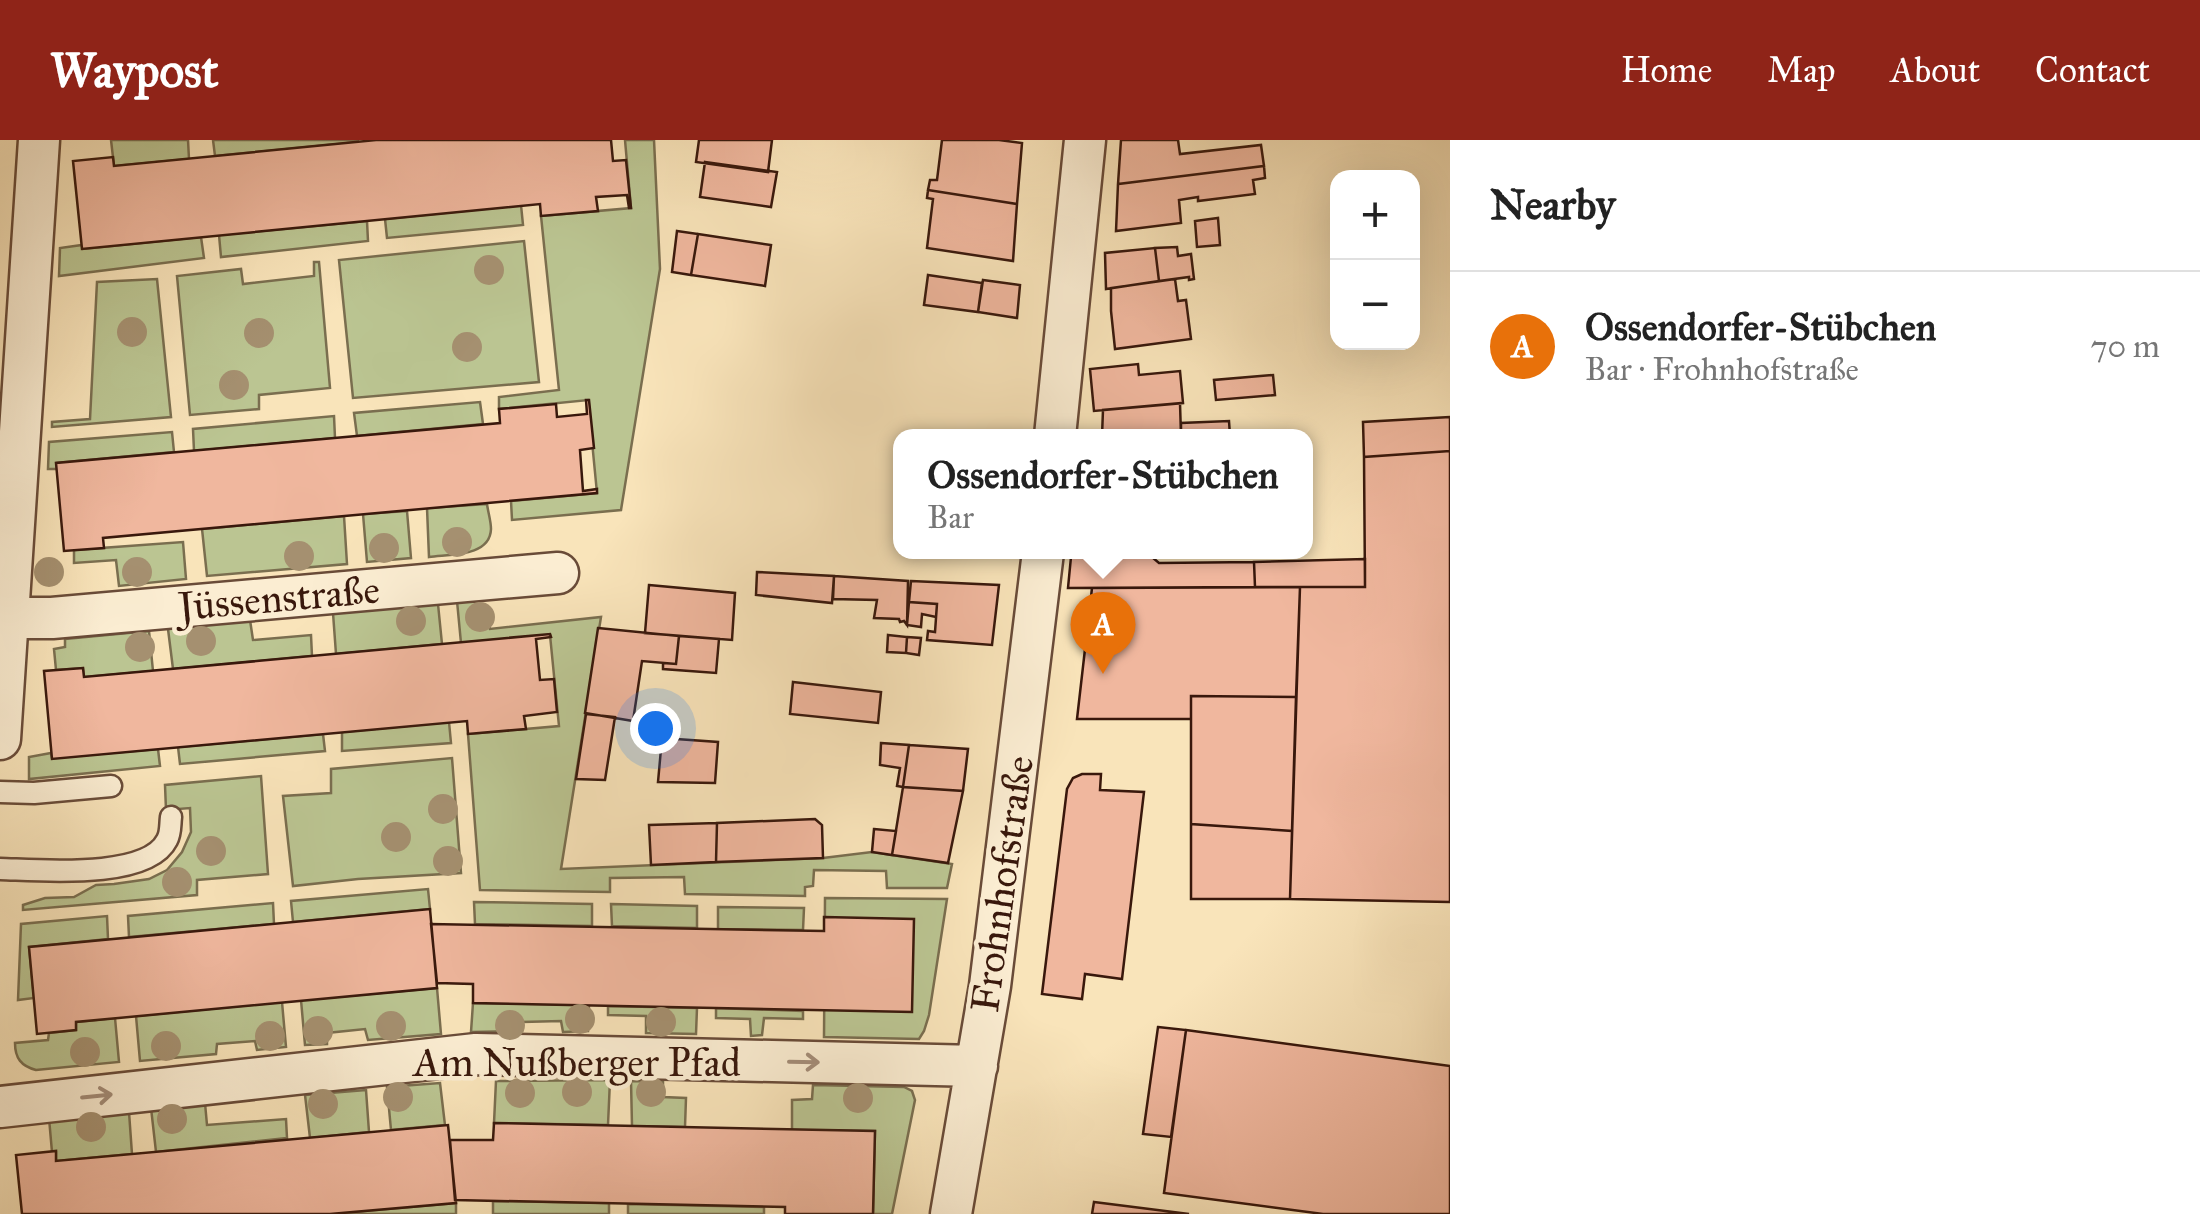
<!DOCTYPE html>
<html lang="en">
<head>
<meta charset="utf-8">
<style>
  :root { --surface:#fff; --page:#f2f2f2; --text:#222; --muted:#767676; --line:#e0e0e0; --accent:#8f2418 }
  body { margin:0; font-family:"IM FELL Great Primer",serif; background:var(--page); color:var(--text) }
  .controls { position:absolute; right:30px; top:30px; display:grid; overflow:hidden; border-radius:20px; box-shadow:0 10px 40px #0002 }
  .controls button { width:90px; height:90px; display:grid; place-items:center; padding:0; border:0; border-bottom:2px solid var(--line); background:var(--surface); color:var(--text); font:50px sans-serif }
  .you { position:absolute; left:655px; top:588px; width:35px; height:35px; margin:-25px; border:8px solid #fff; border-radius:50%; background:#1a73e8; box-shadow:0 0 0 15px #1a73e833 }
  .badge { display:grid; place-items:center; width:65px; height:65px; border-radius:50%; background:var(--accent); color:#fff; font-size:32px; font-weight:700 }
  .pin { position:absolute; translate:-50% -82px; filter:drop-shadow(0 2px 5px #0008) }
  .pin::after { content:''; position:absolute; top:52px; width:35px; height:30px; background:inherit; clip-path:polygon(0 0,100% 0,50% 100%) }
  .popup { position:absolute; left:893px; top:289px; width:420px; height:130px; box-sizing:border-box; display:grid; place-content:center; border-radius:20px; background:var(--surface); filter:drop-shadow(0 2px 8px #0005); font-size:32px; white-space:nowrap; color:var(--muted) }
  .popup b { font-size:38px; color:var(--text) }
  .popup::after { content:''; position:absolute; left:50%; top:100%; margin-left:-20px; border:20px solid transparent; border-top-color:var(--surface) }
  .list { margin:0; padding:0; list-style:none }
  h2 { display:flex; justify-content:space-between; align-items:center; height:130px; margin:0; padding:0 40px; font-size:42px }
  h2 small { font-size:32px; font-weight:400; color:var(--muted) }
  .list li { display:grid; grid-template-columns:65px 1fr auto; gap:30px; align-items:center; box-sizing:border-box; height:150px; padding:0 40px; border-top:2px solid var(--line) }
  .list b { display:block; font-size:38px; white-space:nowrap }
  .list p { margin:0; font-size:32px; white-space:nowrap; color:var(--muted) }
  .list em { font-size:32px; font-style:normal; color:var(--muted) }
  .map { position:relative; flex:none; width:1450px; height:1074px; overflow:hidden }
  header { display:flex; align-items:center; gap:60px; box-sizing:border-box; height:140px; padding:0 50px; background:var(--accent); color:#fff }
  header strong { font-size:48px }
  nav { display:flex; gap:55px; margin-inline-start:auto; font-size:35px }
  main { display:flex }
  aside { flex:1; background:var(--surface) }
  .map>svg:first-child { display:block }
  .green { fill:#bbc592; stroke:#7a6e4f; stroke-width:2.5 }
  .building { fill:#f0b79e; stroke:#39180c; stroke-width:2.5 }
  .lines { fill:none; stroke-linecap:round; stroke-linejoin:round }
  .lane-casing { stroke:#694b38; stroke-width:25 }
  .street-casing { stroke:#694b38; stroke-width:45 }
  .lane { stroke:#fbedd2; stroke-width:20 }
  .street { stroke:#fbedd2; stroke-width:40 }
  .tree { fill:#a59070 }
  .oneway { stroke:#a48d79 }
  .labels { text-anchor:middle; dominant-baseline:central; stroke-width:9; stroke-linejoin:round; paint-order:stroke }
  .street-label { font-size:40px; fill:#39180c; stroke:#fbedd2 }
</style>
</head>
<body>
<header>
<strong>Waypost</strong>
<nav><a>Home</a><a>Map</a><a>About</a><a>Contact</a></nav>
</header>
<main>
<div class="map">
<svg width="1450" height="1074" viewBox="0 0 1450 1074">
  <rect width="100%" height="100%" fill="#f9e4ba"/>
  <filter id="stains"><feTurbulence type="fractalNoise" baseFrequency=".002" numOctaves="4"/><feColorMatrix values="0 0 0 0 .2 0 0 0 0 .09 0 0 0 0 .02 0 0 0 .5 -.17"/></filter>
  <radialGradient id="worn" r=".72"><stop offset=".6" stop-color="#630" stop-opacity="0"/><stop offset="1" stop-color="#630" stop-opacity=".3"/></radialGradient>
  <path class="green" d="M111,0H188L189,19L114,26Z
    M213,0H358V2L215,16Z
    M625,0H654L660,129L621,370L512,380L511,361L597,353L588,260L499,269V257L559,250L541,76L631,68Z
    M521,65L523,85L387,98L385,79Z
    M367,81L368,101L221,117L219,95Z
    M201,97L204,118L59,136L60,108L82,105L83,109Z
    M524,101L539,242L353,258L339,120Z
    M314,122H319L330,248L259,255V269L190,275L177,136L241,129L243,144L314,136Z
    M157,139L171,277L52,287V282L90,279L97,142Z
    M480,262L483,284L357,296L354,273Z
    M334,276L335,298L194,311L193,289Z
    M172,292L174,312L57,323V329H48L49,302Z
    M487,364C488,372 491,381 491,389C490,417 450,414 429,417L427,368Z
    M407,371L411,418L367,422L363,374Z
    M344,376L347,424L207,436L202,389Z
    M183,402L186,439L119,446L116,420L74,423V410Z
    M472,460L487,470L490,489L601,477L561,729L823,718L872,712L952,724L947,748H887L886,731L814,730L813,746L805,747V756L685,754L684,737L610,738V752L480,750L468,594L559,586L550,495L461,503L457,461Z
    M438,464L442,504L336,514L333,473Z
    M250,480L253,500L311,495L312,516L173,529L168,489Z
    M149,491L153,531L84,537L83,528L56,530L54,509L65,507V499Z
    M449,582L451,603L342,611V592Z
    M323,594L325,611L180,624L178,607Z
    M158,609L160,626L29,639V617L51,613L52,618Z
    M452,618L461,733L358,739L293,746L283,656L331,653V629Z
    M261,636L268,734L197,740V755L23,770V765L45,758L74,757L96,745L114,744L149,739L167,730L182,712L191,692L190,668L166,670L165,645Z
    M428,749L430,769L293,782L291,761Z
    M825,758L947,759L929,875L924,891L919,899L824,897Z
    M474,762L592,764V786L475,784Z
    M273,763L274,784L129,797L128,776Z
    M611,764L697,766V788L612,786Z
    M718,767L804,768L803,790L718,789Z
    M107,776L108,799L29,807L34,858L18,860L21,784Z
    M437,848L441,894L368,900L365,889L327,893V904L305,905L301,860Z
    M282,862L286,907L257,910L255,901L217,904L216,914L140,921L136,876Z
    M473,863L589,865L588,891L563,892L561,881L522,882V891L471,892Z
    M608,866L697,868L696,894L646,893V876L608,875Z
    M716,868L803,871V879L764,878L762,895L751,896L750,879L716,878Z
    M115,878L119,922L36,930C21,926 15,918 15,903L48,900L49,893L76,890V882Z
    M610,940L608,985L494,983L496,941Z
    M631,941L663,942V957L686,958L685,987L632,986Z
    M440,943L445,985L391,990L387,947Z
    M813,945L904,947L912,951L915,960L892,1074H873L875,991L792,990V960L812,959Z
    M366,950L369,992L310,998L305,955Z
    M205,963L207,985L286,979L287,998L156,1012L151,968Z
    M129,972L132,1014L56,1021V1012H52L49,978Z
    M493,1061L609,1063V1074H493Z
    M456,1063V1074H330Z
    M628,1064L764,1067V1074H628Z"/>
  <path class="building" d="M376,0H611L613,21L626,20L631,68H629L627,55L596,57L598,71L541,76L540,64L82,109L73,21L113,17L114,26Z
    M699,0H772L768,32L696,22Z
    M942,0H999L1022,3L1017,64L928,50L930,40H937Z
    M1121,0H1178L1180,14L1261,5L1264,26L1118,44Z
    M705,22L777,32L771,67L700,57Z
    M1264,26L1265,38L1253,40L1255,54L1198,61V57L1179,60L1181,83L1116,91L1118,44Z
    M928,50L1017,64L1013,121L927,108L933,59L927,58Z
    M1218,78L1220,105L1197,107L1195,81Z
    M677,91L698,94L691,135L672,132Z
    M698,94L771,105L765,146L691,135Z
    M1177,107L1178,116L1191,114L1194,139L1189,140V137L1159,141L1155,108Z
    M1155,108L1159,141L1106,149L1105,113Z
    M928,135L982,143L978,172L924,165Z
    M1175,139L1178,161L1186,160L1191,199L1115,209L1111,171V148Z
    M983,140L1020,145L1017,178L978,172Z
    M1138,224L1139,235L1180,231L1183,263L1094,271L1090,229Z
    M1273,235L1275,255L1216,260L1214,240Z
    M586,260H589L594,308L580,310L583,351L597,349V353L103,398L104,408L64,411L56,323L500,283L499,269L556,264L557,277L587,274Z
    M1180,263L1181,296H1102L1103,270Z
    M1450,277V311L1364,317L1363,282Z
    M1229,281L1230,296H1181V283Z
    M1450,311V762L1290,759L1300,447H1365L1364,317Z
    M1071,417H1152L1159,423L1254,422L1255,447L1068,448Z
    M1365,419V447H1255L1254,422Z
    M757,432L834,436L832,463L756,455Z
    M834,436L908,441L907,485L904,481L900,482L899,479L874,478L877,460L833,459Z
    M911,441L999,445L992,505L927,500L928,491L935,492L937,464L909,462Z
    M649,445L735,453L732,500L645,493Z
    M1300,447L1296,557L1191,556V579H1077L1092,448Z
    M909,462L937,464L936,477L922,474L921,487L907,485Z
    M598,488L679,496L676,524L642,521L633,581L585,573Z
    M550,494L551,497L536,499L540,540L554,539L557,572L524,576L526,589L468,594L467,581L52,619L44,531L83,528L84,537Z
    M888,495L907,497L906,513L887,512Z
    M679,496L719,499L716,533L663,529V523L676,524Z
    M907,497L921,498L919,515L906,513Z
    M793,542L881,552L878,583L790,574Z
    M1191,556L1296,557L1292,691L1191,684Z
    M586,574L615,577L605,640L576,639Z
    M662,598L718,602L715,643L658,642Z
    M881,603L909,605L903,647L897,646L900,628L880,625Z
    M909,605L968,609L963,651L903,647Z
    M1082,634H1101L1100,650L1144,652L1122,839L1085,834L1082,859L1042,854L1067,649L1073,638Z
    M903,647L963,651L948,723L892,715Z
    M815,679L822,685L823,718L716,722L717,683Z
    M717,683L716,722L651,725L649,685Z
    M1191,684L1292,691L1290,759H1191Z
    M874,689L896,691L892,715L872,712Z
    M430,769L437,848L76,882V890L37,894L29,807Z
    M824,777L914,779L912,872L473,863V844L437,843L431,784L824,791Z
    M1158,887L1186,890L1171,997L1143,994Z
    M1186,890L1450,926V1074H1323L1164,1053Z
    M494,983L875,991L873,1074H785V1067L455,1060L450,1000H493Z
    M448,985L456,1063L330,1074H22L16,1015L56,1011V1021Z
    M1094,1062L1189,1074H1092Z"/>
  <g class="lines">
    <g class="lane-casing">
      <path id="lane" d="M0,652L34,653L111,646
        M0,729C39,730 147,740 167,700C171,693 170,685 171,677"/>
    </g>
    <g class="street-casing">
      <path id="street" d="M1055,296L1085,0
        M0,478H52L558,433
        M0,599L39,0
        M0,967L476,914L977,926
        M951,1074L990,846L1043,412"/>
    </g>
    <use href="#lane" class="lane"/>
    <use href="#street" class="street"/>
  </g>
  <g class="tree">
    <circle cx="489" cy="130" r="15"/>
    <circle cx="132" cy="192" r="15"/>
    <circle cx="259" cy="193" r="15"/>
    <circle cx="467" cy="207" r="15"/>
    <circle cx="234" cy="245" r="15"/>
    <circle cx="457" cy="402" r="15"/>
    <circle cx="384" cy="408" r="15"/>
    <circle cx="299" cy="416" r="15"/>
    <circle cx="49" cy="432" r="15"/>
    <circle cx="137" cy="432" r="15"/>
    <circle cx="480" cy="477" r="15"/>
    <circle cx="411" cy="481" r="15"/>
    <circle cx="201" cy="501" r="15"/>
    <circle cx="140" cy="507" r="15"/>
    <circle cx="443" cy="669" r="15"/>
    <circle cx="396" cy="697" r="15"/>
    <circle cx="211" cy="711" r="15"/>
    <circle cx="448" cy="721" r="15"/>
    <circle cx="177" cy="742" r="15"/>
    <circle cx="580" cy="879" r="15"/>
    <circle cx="661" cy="882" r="15"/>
    <circle cx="510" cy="885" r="15"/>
    <circle cx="391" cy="886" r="15"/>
    <circle cx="318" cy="891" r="15"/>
    <circle cx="270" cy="896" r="15"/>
    <circle cx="166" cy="906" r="15"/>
    <circle cx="85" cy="912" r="15"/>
    <circle cx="577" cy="952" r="15"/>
    <circle cx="651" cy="952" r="15"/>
    <circle cx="520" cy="953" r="15"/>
    <circle cx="398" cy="957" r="15"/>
    <circle cx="858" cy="958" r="15"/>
    <circle cx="323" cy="964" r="15"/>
    <circle cx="172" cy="979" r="15"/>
    <circle cx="91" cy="987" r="15"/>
  </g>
  <defs><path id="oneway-shaft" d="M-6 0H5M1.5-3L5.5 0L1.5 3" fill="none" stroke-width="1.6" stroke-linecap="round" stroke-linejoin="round" transform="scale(2.5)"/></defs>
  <g class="oneway">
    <use href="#oneway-shaft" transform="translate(804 922) rotate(1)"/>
    <use href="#oneway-shaft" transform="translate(97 956) rotate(-6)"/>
  </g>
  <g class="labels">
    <g class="street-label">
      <text transform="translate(279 458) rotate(-5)">Jüssenstraße</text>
      <text transform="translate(1002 744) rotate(-82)">Frohnhofstraße</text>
      <text x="577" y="922">Am Nußberger Pfad</text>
    </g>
  </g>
  <rect width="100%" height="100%" filter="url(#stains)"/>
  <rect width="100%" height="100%" fill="url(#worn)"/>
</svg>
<div class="controls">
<button>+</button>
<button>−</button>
</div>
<div class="you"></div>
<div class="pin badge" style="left:1103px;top:534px;background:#e8710a">A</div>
<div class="popup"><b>Ossendorfer-Stübchen</b>Bar</div>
</div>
<aside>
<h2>Nearby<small></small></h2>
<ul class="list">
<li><span class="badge" style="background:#e8710a">A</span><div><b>Ossendorfer-Stübchen</b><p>Bar · Frohnhofstraße</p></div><em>70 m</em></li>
</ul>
</aside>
</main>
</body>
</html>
